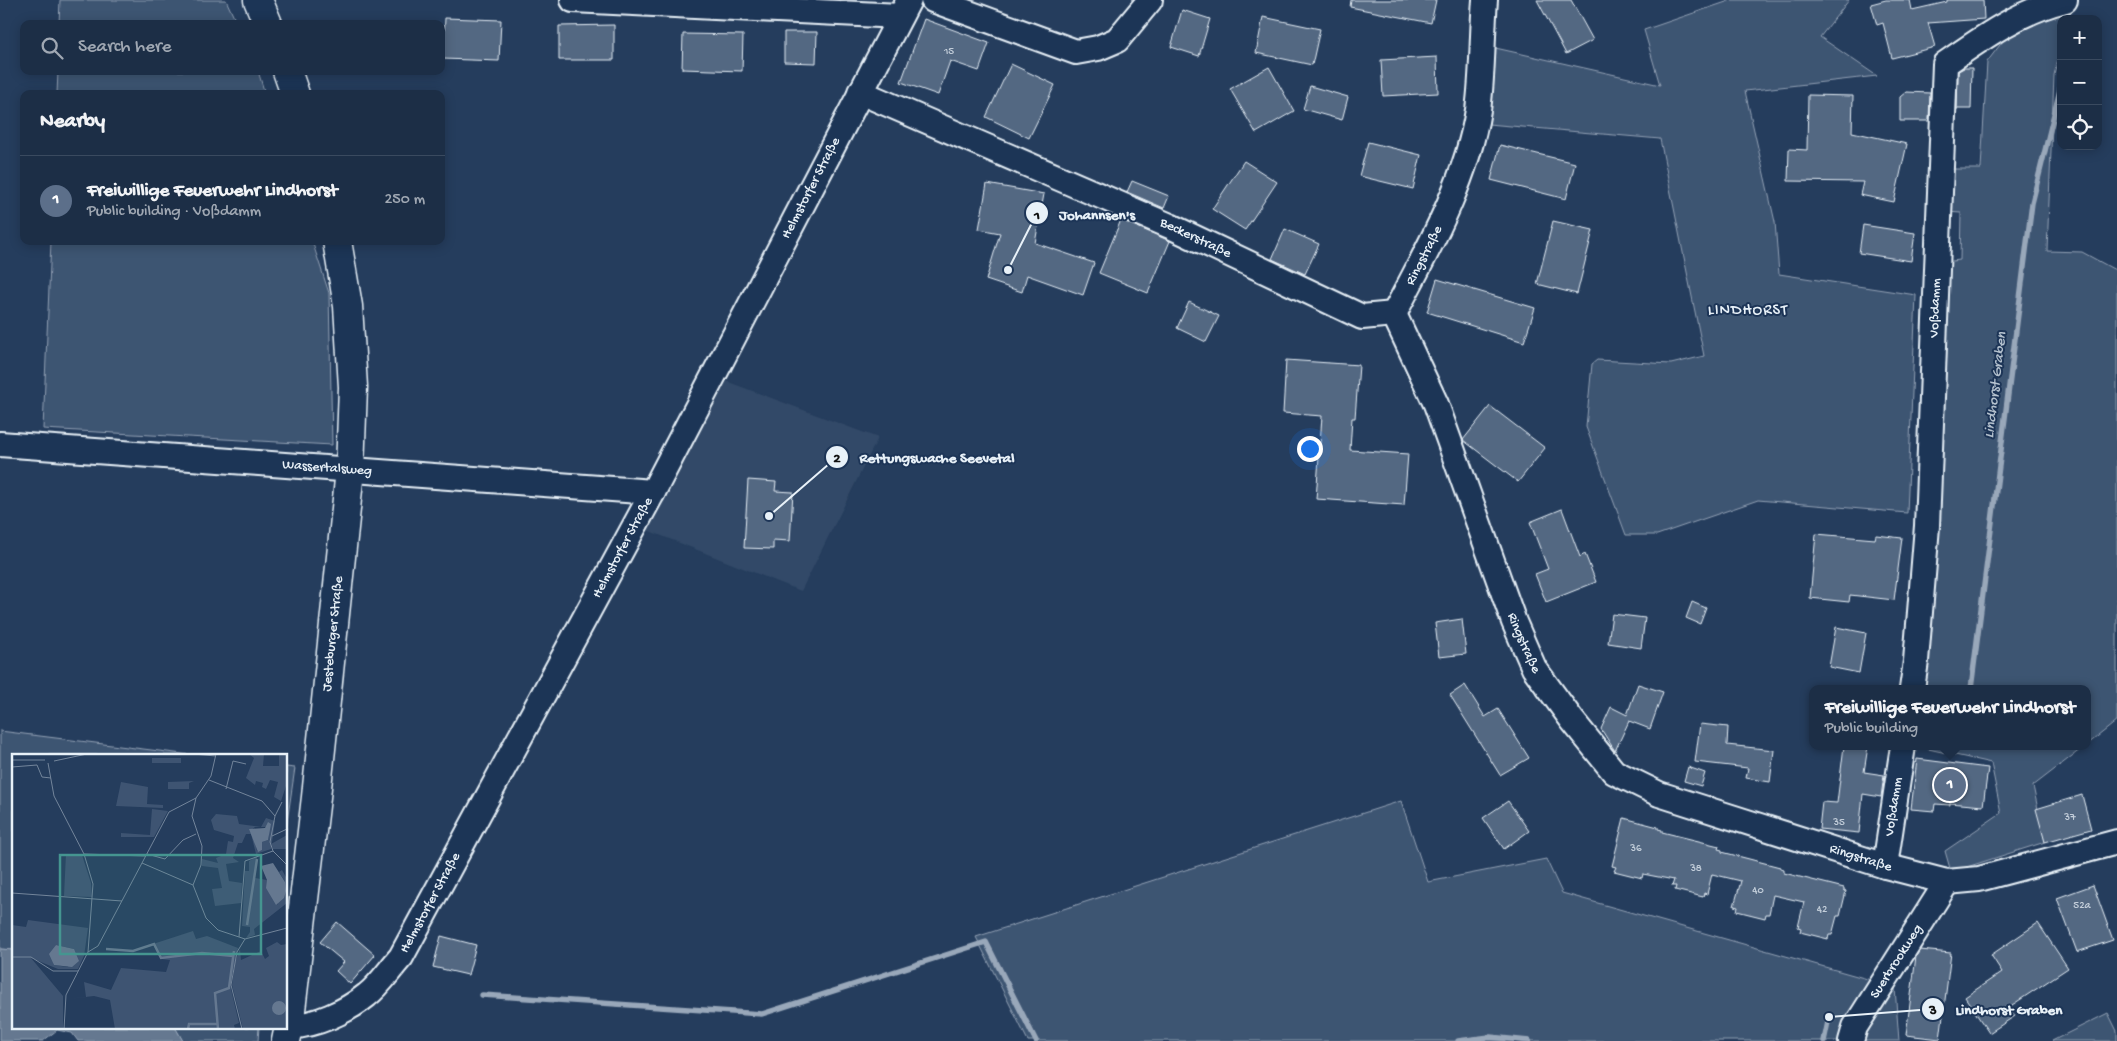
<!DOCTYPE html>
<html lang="en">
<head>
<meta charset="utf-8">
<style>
  :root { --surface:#1c2e46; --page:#25364d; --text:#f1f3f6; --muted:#a0a8b3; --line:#3a4a5f; --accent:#8bbbb9 }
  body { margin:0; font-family:"Gochi Hand",sans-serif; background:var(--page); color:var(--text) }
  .controls { position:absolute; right:15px; top:15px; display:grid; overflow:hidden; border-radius:10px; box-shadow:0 2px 12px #0003 }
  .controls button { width:45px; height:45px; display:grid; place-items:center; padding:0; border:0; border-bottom:1px solid var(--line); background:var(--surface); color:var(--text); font:25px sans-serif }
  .you { position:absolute; left:1309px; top:448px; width:18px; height:18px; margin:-12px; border:4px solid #fff; border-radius:50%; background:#1a73e8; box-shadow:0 0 0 8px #1a73e833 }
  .badge { display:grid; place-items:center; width:32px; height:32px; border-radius:50%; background:var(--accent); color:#fff; font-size:16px; font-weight:700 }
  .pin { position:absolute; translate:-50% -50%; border:2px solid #fff; box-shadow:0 1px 5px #0006 }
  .popup { position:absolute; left:1809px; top:685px; width:282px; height:65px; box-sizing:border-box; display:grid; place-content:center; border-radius:10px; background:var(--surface); filter:drop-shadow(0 1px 4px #0005); font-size:16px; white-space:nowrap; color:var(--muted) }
  .popup b { font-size:19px; color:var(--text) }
  .popup::after { content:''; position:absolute; left:50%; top:100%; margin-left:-10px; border:10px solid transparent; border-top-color:var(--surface) }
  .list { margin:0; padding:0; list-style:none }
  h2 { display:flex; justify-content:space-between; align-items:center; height:65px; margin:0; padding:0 20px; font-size:21px }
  h2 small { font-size:16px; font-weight:400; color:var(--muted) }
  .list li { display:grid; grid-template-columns:32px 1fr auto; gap:15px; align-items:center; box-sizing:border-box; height:90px; padding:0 20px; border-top:1px solid var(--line) }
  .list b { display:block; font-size:19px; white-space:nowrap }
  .list p { margin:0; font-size:16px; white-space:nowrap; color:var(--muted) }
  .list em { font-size:16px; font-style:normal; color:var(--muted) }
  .icon { flex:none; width:28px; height:28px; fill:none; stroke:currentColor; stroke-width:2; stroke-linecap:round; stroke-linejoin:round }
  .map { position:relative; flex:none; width:2117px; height:1041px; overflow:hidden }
  .search { position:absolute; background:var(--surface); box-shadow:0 2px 12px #0003; left:20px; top:20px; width:425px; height:55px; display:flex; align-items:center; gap:12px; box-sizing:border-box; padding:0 18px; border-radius:10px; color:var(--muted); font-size:19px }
  .panel { position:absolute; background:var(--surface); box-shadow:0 2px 12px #0003; left:20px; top:90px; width:425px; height:155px; border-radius:10px }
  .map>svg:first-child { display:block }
  .built { fill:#334a68 }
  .green { fill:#3e5472; stroke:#93a2b5 }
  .water { fill:#657890; stroke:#99a8ba }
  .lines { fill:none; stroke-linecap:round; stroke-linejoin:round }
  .stream { stroke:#99a8ba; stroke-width:5.5 }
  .building { fill:#536782; stroke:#e8f1f8 }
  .minor-casing { stroke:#e8f1f8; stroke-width:28 }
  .secondary-casing { stroke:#e8f1f8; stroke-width:31 }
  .minor { stroke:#1d3557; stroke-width:24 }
  .secondary { stroke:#1d3557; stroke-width:28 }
  .labels { text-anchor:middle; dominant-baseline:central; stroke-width:4; stroke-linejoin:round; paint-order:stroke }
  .number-label { font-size:11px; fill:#c3ceda }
  .street-label { font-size:14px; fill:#e8f1f8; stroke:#1d3557 }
  .water-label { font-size:15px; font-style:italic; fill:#b4c1ce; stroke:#1d3557 }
  .quarter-label { font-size:16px; letter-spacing:1px; fill:#e8f1f8; stroke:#1d3557 }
  .inset-river { fill:none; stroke:#657890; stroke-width:2.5 }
  .inset-road { fill:none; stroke:#73859b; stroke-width:1 }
  .view { fill:#459590; fill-opacity:0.15; stroke:#459590; stroke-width:2.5 }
  .inset-edge { fill:none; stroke:#e8f1f8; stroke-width:2.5 }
  .leader { fill:none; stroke:#e8f1f8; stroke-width:2 }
  .callout-dot { fill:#e8f1f8; stroke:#1d3557; stroke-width:2 }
  .mark-label { font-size:15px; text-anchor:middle; font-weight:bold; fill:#111 }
  .callout-label { font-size:15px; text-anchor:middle; font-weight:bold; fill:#e8f1f8; stroke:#1d3557; stroke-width:4; stroke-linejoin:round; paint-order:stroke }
</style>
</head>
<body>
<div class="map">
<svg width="2117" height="1041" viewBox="0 0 2117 1041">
  <rect width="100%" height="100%" fill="#253d5d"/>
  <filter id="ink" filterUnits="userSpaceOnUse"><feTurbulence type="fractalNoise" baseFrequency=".02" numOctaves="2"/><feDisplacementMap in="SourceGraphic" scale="10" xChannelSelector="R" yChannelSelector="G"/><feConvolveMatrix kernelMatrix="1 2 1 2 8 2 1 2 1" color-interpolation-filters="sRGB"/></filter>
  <g filter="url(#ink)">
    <path class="built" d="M715,377L878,438L801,591L637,526Z"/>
    <path class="green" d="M60,0H226L237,24H59Z
      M1732,0H1849L1820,37L1877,76L1745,91L1775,222L1779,274L1916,295L1907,513L1758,500L1657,535H1626L1586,427L1592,364L1597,360L1671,364L1704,356L1660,139L1488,124L1491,47L1660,85L1644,30Z
      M2070,9L2068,19H2061V47L2054,75L2047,251L2082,252L2117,271V721L2088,744V689H1920L1944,262L1960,260L1961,213L1945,212L1947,169H1981L1987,62L2009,33Z
      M58,71H258L265,94H57Z
      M51,241H312L329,293L332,445L43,429Z
      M0,731L191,755H14V950L0,949Z
      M1915,746H2085L2033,786L2045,842L1951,872L1945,851L2001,813L1991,763Z
      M286,767L295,768L286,829Z
      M1401,801L1428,882L1546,859L1562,893L1871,980L1840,1041H1028L976,937Z
      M1895,988L1899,1041H1861L1864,1030Z
      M2108,1013L2117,1031V1041H2052Z
      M175,1027H259L258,1041H183Z"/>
    <path class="water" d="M0,949L14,950V1027H175L183,1041H78L72,1033L57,1030L43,1041H0Z"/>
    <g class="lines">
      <path class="stream" d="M1971,689L2032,203L2061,86
        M482,995L762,1014L986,942L1036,1041
        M1458,1041L1490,1037L1529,1041
        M1824,1041L1829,1017"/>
    </g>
    <path class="building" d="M1351,0H1436L1431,23L1350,7Z
      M1537,0H1571L1593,40L1566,54Z
      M1886,0H1910L1912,10L1947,2V0H1983L1984,19L1928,23L1935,47L1892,58L1883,23L1877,25L1871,4Z
      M1182,10L1210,19L1199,56L1171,47Z
      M1263,17L1320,29L1312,65L1256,53Z
      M445,18L501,20L499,61L443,59Z
      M924,19L989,43L979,71L950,61L938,95L901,82Z
      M614,25V60H559V26Z
      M784,32H817L816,63L784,62Z
      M683,34L743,35L742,71L682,69Z
      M1437,57L1438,93L1383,96L1381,60Z
      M1011,64L1055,85L1029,138L986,117Z
      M1269,67L1294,111L1256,133L1230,89Z
      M1964,68H1972L1971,109H1957L1958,71Z
      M1310,86L1348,97L1342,120L1303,109Z
      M1906,92L1930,93L1929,121H1900V97Z
      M1808,95L1853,96L1852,132L1907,144L1894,202L1860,195L1863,182L1788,181L1789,149L1807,150Z
      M1368,142L1421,155L1413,189L1359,176Z
      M1500,145L1575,163L1566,199L1491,180Z
      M1244,161L1277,182L1245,230L1212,209Z
      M1132,181L1169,196L1164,208L1127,192Z
      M987,184L1044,194L1035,243L1094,263L1083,295L1027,275L1022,292L986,280L1000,233L979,229Z
      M1121,220L1170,241L1148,293L1099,273Z
      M1553,221L1593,230L1577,294L1537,284Z
      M1863,225L1915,233L1911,261L1859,253Z
      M1285,229L1319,244L1305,274L1272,259Z
      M1437,279L1535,308L1524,342L1427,312Z
      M1189,302L1219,316L1206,342L1177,328Z
      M1286,360L1359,365L1355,418H1352L1350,450L1408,454L1404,505L1316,499L1322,416L1283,413Z
      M1490,406L1545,448L1518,482L1463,440Z
      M748,480L776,482L775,491L793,492L790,541L773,540V549L744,548Z
      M1562,509L1580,557L1585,554L1596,582L1546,602L1535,574L1548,569L1530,522Z
      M1816,534L1875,539L1876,535L1902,538L1894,600L1850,595L1849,602L1810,598Z
      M1692,602L1706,608L1700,624L1686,618Z
      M1612,614L1645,618L1641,648L1608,643Z
      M1462,619L1466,654L1439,657L1435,623Z
      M1836,627L1866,633L1859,673L1829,667Z
      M1638,684L1663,692L1650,729L1629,721L1615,751L1601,729L1611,707L1627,715Z
      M1465,685L1485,717L1498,709L1529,758L1500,775L1450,695Z
      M1700,724L1728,727L1727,745L1774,750L1770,782L1746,778L1748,768L1695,762Z
      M1844,746H1868L1864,772L1884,775L1881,797L1863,794L1859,833L1819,829L1822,802L1837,803Z
      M1917,759L1988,768L1983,806L1950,803V805L1935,804L1934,811L1911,809Z
      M1688,767L1705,773L1701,786L1684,781Z
      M2082,795L2091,829L2045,842L2036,809Z
      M1508,801L1529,831L1504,849L1483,818Z
      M1624,818L1658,827V829L1662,830V832L1719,846L1718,849L1722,850V852L1780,867V869L1784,870V873L1844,888V890L1846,891L1840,916H1837L1832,935H1829L1828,939L1800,932L1801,928L1798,927L1804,902L1773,895L1769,914H1766L1765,918L1737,911L1738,907L1734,906L1741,881L1712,874L1707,894L1704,893L1703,897L1675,890L1676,886H1672L1674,880L1643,874L1642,878L1614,871L1616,867L1612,866Z
      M2093,885L2113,940L2077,952L2057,898Z
      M337,922L375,955L350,984L336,971L344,962L320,942Z
      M2038,923L2068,968L2009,1007L2015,1016L1989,1033L1965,997L2002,972L1991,955Z
      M441,936L476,945L468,975L433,967Z
      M1920,950L1951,953L1940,1039L1906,1035L1916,956Z"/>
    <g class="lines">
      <g class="minor-casing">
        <g id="minor">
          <path d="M573,0L900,16"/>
          <path d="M933,0L1076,52L1098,48L1117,40L1150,0"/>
          <path id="s1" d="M860,92L1170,226L1362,317L1394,314"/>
          <path id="s2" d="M1394,314L1436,404L1514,622L1534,668L1572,720L1614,772L1659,794L1885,866L1947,882L1979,879L2117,842"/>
          <path id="s3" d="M1394,314C1427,251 1467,181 1478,110C1483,74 1482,36 1485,0"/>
          <path id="s4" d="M0,444L653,492"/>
          <path id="s5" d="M1912,689L1916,661L1927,526L1945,64C1982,38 2020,11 2065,0"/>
          <path id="s6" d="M1885,866L1903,746"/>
          <path id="s7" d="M289,1027C316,1025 346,1012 367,995C380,985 390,969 401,957L653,492L909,0"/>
          <path id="s8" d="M1851,1041L1855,1027L1947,882"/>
        </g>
      </g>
      <g class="secondary-casing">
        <g id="secondary">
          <path d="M258,0L268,24"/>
          <path d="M287,71L295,94"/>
          <path id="s9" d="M286,1041L289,1027L316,797L350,470L353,387L348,306L337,241"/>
        </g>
      </g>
      <use href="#minor" class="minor"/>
      <use href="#secondary" class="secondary"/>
    </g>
  </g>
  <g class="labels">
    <g class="number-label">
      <text x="949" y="52">15</text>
      <text x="2070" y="818">37</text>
      <text x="1839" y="823">35</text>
      <text x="1636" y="849">36</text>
      <text x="1696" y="869">38</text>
      <text x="1758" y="891">40</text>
      <text x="2082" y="906">52a</text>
      <text x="1822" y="910">42</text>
    </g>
    <g class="street-label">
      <text stroke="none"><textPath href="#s7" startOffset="1008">Helmstorfer Straße</textPath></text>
      <text stroke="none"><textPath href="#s1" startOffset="366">Beckerstraße</textPath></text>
      <text stroke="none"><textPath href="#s3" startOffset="66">Ringstraße</textPath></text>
      <text stroke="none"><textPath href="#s5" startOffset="382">Voßdamm</textPath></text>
      <text stroke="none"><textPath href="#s4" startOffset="328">Wassertalsweg</textPath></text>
      <text stroke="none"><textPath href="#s7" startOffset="602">Helmstorfer Straße</textPath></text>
      <text stroke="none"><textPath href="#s9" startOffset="410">Jesteburger Straße</textPath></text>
      <text stroke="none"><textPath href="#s2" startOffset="354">Ringstraße</textPath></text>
      <text stroke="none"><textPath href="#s6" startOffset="60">Voßdamm</textPath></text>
      <text stroke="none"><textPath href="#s2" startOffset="774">Ringstraße</textPath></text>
      <text stroke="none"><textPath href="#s7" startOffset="198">Helmstorfer Straße</textPath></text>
      <text stroke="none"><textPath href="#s8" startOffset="92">Suerbrookweg</textPath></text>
    </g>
    <g class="water-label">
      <text transform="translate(1996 385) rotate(-83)">Lindhorst Graben</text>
    </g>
    <g class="quarter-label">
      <text x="1748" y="311">LINDHORST</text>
    </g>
  </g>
  <g transform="translate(12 754)">
    <rect width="275" height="275" fill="#253d5d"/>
    <path d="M237,0H252L251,12H267V0H275V29L269,47L262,43L266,28L258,26L254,35L250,33L251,29L244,27L243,31L234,24L242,4ZM140,4H169V9H140ZM182,27L177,29V35H156V28ZM109,28L136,33L135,50L151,51V54L104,52ZM140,55L156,57L142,83H109V79L138,81ZM204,60L225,62L227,70L249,73L254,64L263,67L259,95L244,100L239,80H234L230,89H226L221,104L227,108L214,110L217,127L230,129L229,149L203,152L200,135L210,134L206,114L190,112V105L206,109L204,104L214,100L216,87L221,88L222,82L202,76L199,66ZM243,73H254L257,79L256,86L250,88V96L245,97L242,82L238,77ZM275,81V95H261L259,90ZM54,100L70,101L79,129L80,143L52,142ZM245,102L243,124L255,126V134L265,151L273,128L267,118L270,116L275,125V149L242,175L243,181L234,184L238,178V173L230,172L233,117H237V107ZM16,166L76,174L72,202L66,215H46L19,204L51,242V274L0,275V171L14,173ZM44,191L62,195L56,213L42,211L40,204ZM181,177L184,185L195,182L226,194L218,231L227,269L222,271L223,275H103L98,246L82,242L55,245L74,243L72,228L99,236L109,214L154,218L158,206L149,205L141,190ZM265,188L269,191L275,190V274L231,275L220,231L223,208L228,195L229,206L249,197L253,205L257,202L254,194Z" fill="#3e5472" fill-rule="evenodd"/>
    <path d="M256,68L259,70L256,86L250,88V96L246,98L237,75L253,74ZM261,109L273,128L274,137L272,144L264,151L254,134L255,126L249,112ZM44,191L62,195L67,207L60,213L42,211L37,200ZM260 254a7 7 0 1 1 14 0a7 7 0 1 1-14 0Z" fill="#657890"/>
    <path class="inset-river" d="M235,171L245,105M94,195L121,197L142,190L149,204L190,199L221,202M176,275L177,270H206M206,275L203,239L217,234L222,197"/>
    <path class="inset-road" d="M181,0L204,2M0,6H33M42,7L75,0M36,9L42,42L72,100L81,130L76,198L54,241L52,275M0,13L25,11L30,23L39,24M197,26L250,47L263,62L258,88L261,97L275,111M214,35L221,7L234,10M263,62L270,48M260,82L275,75M72,100L134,102M135,100L153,105L171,86L184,80M130,109L181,131M181,131L189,111L190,92L180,62L184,44L199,22L204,0M181,131L194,164L206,176L233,185L275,174M0,139L110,147M227,183L233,107L261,97M76,198L86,192L157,58L184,44M0,203H19L41,217H66M230,275L219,231L225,198L233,185"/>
    <path class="view" d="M48,101H249V200H48Z"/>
    <rect width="275" height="275" class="inset-edge"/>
  </g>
  <path class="leader" d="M1008 270L1037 213M769 516L837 457M1829 1017L1933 1009"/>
  <g class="callout-dot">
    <circle cx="1008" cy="270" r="5"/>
    <circle cx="769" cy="516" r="5"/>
    <circle cx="1829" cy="1017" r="5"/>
    <circle cx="1037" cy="213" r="12"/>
    <circle cx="837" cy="457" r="12"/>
    <circle cx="1933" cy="1009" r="12"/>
  </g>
  <g class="mark-label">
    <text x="1037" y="219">1</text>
    <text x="837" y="462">2</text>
    <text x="1933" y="1014">3</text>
  </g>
  <g class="callout-label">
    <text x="1097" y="219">Johannsen's</text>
    <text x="937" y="462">Rettungswache Seevetal</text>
    <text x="2009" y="1014">Lindhorst Graben</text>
  </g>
</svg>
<div class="controls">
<button>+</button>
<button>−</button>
<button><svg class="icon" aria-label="locate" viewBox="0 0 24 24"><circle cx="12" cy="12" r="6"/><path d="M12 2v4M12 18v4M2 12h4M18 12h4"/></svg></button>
</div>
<div class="you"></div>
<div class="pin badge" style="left:1950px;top:785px;background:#5c6f8a">1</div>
<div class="popup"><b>Freiwillige Feuerwehr Lindhorst</b>Public building</div>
<div class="search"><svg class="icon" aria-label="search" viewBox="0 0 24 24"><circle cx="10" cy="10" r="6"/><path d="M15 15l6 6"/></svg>Search here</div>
<section class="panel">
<h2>Nearby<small></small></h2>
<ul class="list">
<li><span class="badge" style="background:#5c6f8a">1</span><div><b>Freiwillige Feuerwehr Lindhorst</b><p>Public building · Voßdamm</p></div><em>250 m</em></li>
</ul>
</section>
</div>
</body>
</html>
